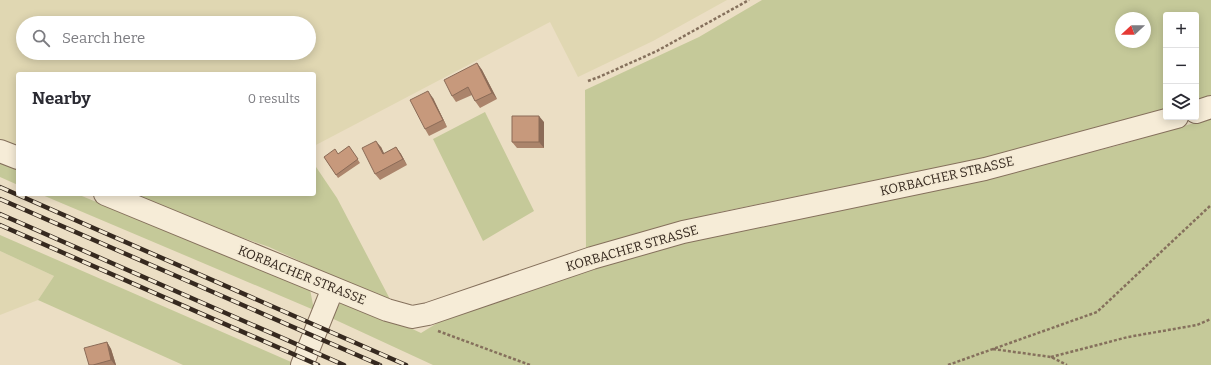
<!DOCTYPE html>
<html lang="en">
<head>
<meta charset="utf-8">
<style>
  :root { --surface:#fff; --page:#f7f7f7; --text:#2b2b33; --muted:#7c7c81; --line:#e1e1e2 }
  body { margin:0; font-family:Bitter,serif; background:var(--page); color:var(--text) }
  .controls { position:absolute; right:12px; top:12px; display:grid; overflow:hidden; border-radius:4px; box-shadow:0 2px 10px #0003 }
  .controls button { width:36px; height:36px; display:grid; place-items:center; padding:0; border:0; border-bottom:1px solid var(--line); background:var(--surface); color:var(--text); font:20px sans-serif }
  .compass { position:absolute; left:1115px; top:12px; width:36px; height:36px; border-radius:50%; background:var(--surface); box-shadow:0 2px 10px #0003; rotate:249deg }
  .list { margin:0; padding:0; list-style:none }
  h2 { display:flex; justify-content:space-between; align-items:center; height:52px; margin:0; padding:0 16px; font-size:17px }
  h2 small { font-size:13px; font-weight:400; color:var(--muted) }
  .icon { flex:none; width:22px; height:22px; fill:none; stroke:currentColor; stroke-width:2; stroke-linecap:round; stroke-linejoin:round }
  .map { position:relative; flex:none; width:1211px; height:365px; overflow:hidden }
  .search { position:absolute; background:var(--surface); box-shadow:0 2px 10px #0003; left:16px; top:16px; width:300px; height:44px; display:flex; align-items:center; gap:10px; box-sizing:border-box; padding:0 14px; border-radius:22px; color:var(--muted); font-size:15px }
  .panel { position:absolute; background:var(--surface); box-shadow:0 2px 10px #0003; left:16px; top:72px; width:300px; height:124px; border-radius:4px }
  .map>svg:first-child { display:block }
  .farmland { fill:#e0d7b2; fill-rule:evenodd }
  .green { fill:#c5c999; fill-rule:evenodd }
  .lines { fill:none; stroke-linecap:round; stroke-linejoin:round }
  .minor-casing { stroke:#85705c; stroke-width:24 }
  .path { stroke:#85705c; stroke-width:2.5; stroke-dasharray:3 2; stroke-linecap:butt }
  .minor { stroke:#f6ecd7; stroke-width:22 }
  .rail-casing { stroke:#36291f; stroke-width:4.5 }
  .rail { stroke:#f3e9d3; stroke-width:3; stroke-dasharray:9; stroke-linecap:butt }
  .wall { fill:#ab846b }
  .shaded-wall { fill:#8b6b57 }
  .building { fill:#c7997c; stroke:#8b6b57 }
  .labels { text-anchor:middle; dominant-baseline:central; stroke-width:3; stroke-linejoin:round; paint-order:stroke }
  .street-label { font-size:13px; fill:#36291f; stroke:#f3e9d3 }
</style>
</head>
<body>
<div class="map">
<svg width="1211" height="365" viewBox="0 0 1211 365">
  <rect width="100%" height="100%" fill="#ebdec4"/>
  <path class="farmland" d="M0,0H727L653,41L578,77L550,22L314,146V74H18V153L0,146ZM23,23H309V53H23Z
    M0,251L54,276L38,300L0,315Z"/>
  <path class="green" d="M762,0H1211V96L1196,100V15H1166V109L984,158L720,212L675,223L586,251L585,90L699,37ZM1121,18H1145V42H1121Z
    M485,112L534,211L483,241L433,139Z
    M1211,118V365H433L327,316L342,302L359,304L421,333L439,322L573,276L679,243L990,177L1116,146Z
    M0,161L18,169V185L0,177Z
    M314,164L337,198L392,303L269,247L132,199L142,194H314Z
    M40,194H77L128,215L309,284L314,310Z
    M0,235L298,365H183L38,300L54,276L0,251Z"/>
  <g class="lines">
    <g class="minor-casing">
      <path id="minor" d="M1196,112L1211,107
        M0,151L18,158
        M105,194L387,310L412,317L428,314L592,258L683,232L985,169L1177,117
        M302,365L333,288"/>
    </g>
    <path class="path" d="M588,81L599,77L657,51L749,0
      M438,331L530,365
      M993,349L1051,357L1067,365
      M1051,357L1128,337L1197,325L1211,319
      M948,365L1097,312L1211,205"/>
    <use href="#minor" class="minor"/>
    <g class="rail-casing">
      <path id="rail" d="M0,187L406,365
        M0,199L380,365
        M0,214L344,365
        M0,225L318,365"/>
    </g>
    <use href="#rail" class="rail"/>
  </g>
  <path class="wall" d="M477,63L482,70L497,99L480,108L475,101L472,95L456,102L452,96Z
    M433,98L447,127L429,136L425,129Z
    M544,122V148H517L512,142Z
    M349,146L360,163L338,178L324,157L338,154Z
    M381,147L384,154L396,147L401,154L407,165L380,180L375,174Z
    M107,342L111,349L116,365H89Z"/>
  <path class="shaded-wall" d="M477,63L482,70L497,99L492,93Z
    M428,91L433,98L447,127L443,120Z
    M539,116L544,122V148L539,142Z
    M376,141L381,147L388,161L383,154Z
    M396,147L401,154L407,165L403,159Z
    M107,342L111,349L116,365H115L111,360Z"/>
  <path class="building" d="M477,63L492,93L475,101L468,87L452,96L444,80Z
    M428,91L443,120L425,129L410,100Z
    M512,116H539V142H512Z
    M376,141L383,154L396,147L403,159L375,174L362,148Z
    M349,146L358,159L336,175L324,157L335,149L338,154Z
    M107,342L111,360L93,365H89L84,348Z"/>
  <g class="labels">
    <g class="street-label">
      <text transform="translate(947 176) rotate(-13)">KORBACHER STRASSE</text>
      <text transform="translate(632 248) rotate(-16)">KORBACHER STRASSE</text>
      <text transform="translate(302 275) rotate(22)">KORBACHER STRASSE</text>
    </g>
  </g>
</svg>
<div class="controls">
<button>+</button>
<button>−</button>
<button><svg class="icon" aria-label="layers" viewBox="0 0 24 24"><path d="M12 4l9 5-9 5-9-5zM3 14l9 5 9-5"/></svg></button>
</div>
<svg class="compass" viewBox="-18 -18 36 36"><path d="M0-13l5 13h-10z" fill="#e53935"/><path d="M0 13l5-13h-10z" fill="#7c7c81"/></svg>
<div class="search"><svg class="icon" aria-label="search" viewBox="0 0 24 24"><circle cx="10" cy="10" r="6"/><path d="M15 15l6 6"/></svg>Search here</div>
<section class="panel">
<h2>Nearby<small>0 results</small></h2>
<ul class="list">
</ul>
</section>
</div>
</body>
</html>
